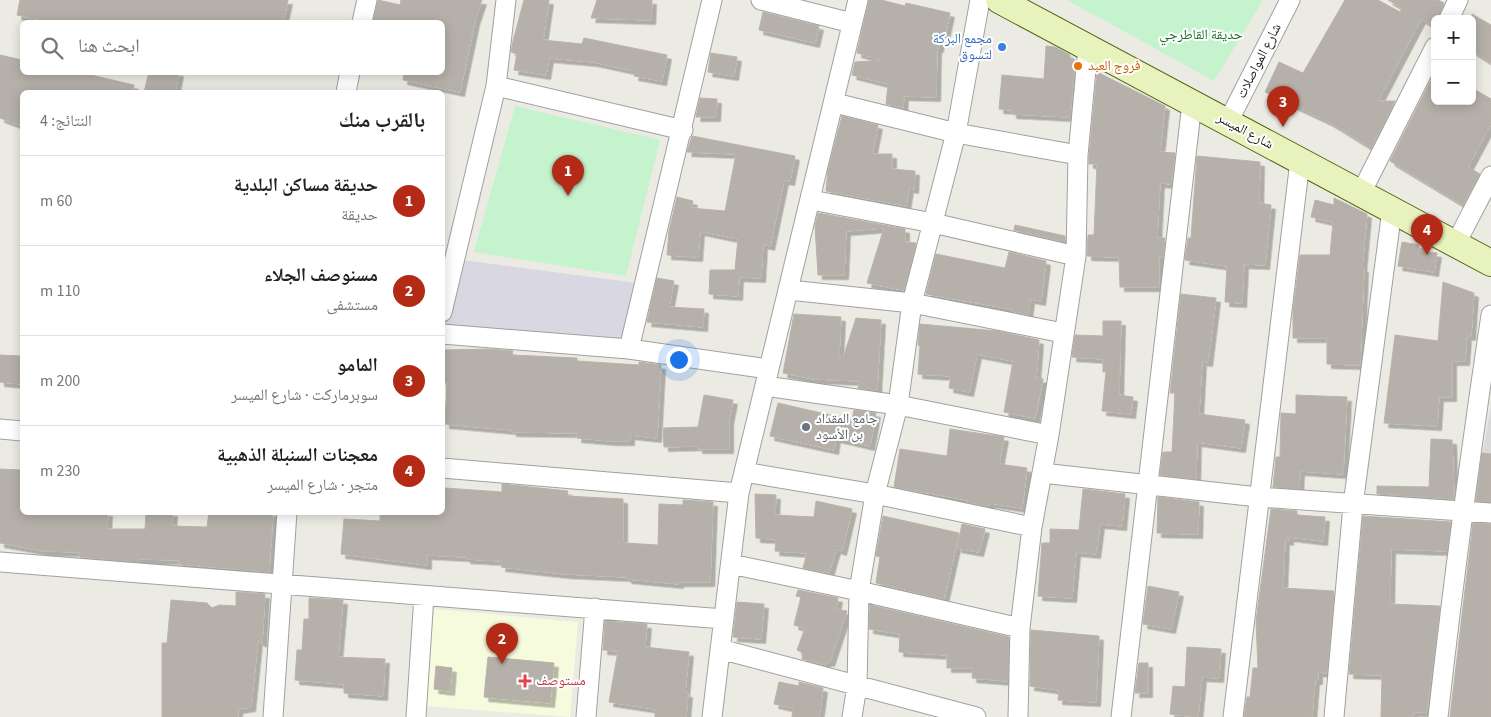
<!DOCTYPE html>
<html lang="ar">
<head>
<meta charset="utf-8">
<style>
  :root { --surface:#fff; --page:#f6f6f6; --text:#222; --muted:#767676; --line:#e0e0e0; --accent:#b32b16 }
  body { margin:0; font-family:"Source Sans 3","Noto Naskh Arabic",sans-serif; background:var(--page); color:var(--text); direction:rtl }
  .controls { position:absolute; right:15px; top:15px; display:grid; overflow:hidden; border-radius:8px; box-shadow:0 2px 12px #0003 }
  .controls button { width:45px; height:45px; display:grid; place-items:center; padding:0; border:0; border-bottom:1px solid var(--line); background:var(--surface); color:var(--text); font:25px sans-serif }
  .you { position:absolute; left:678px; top:359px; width:18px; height:18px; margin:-12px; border:4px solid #fff; border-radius:50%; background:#1a73e8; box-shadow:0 0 0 8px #1a73e833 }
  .badge { display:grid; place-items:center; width:32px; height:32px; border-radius:50%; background:var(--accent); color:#fff; font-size:16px; font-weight:700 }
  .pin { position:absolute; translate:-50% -41px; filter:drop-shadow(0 1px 2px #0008) }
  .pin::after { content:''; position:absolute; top:26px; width:18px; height:15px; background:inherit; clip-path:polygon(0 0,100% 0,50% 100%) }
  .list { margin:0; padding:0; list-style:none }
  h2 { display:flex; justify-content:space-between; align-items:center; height:65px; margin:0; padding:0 20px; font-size:21px }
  h2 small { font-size:16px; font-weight:400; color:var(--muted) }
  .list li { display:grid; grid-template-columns:32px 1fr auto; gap:15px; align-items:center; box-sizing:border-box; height:90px; padding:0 20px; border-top:1px solid var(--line) }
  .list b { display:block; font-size:19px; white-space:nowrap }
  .list p { margin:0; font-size:16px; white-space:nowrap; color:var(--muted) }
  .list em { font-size:16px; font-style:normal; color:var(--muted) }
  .icon { flex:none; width:28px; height:28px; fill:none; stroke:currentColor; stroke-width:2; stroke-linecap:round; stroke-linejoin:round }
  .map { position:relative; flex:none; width:1491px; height:717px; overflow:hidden; direction:ltr }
  .search { position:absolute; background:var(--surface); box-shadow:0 2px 12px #0003; left:20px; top:20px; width:425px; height:55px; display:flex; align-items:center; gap:12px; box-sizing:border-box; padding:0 18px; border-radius:8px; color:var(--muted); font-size:19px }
  .panel { position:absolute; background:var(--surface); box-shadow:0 2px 12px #0003; left:20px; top:90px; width:425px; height:425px; border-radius:8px; direction:rtl }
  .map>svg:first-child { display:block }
  .residential { fill:#dad9d9 }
  .education { fill:#f7fbde }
  .park { fill:#c4f3ce }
  .plaza { fill:#d9d8e2 }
  .building { fill:#b5b0a9; stroke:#bcb3a7; filter:url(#shadow) }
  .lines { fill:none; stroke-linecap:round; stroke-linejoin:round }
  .street-casing { stroke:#a0a0a0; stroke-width:21 }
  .secondary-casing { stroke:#516610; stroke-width:28 }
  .street { stroke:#fff; stroke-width:19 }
  .secondary { stroke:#e8f2bc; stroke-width:26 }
  .shop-dot { fill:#3f7fe0; stroke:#fff; stroke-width:2 }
  .food-dot { fill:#e8710a; stroke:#fff; stroke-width:2 }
  .worship-dot { fill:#6b7280; stroke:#fff; stroke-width:2 }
  .health-dot { fill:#e0444e; stroke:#fff; stroke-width:2 }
  .labels { text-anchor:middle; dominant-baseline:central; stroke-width:4; stroke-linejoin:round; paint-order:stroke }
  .park-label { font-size:14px; fill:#176e2a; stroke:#fff }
  .shop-label { font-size:14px; fill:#366cbe; stroke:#fff; text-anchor:end }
  .street-label { font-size:14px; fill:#1c1c1c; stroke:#fff }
  .food-label { font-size:14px; fill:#c56008; stroke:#fff; text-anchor:start }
  .worship-label { font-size:14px; fill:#5b616d; stroke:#fff; text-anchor:start }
  .health-label { font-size:14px; fill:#be3a42; stroke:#fff; text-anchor:start }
</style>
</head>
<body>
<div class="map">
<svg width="1491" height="717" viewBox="0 0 1491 717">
  <defs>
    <filter id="shadow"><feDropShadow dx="4.5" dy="4.5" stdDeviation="0" flood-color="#0004"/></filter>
  </defs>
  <rect width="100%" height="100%" fill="#ecebe3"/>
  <path class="residential" d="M1491,406V505L1474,502Z"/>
  <path class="education" d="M434,609L578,622L570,717L426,706Z"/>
  <path class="park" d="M1067,0H1263L1214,81Z
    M515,106L660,140L626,276L474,252Z"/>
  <path class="plaza" d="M455,259L645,284L629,349L443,334V312Z"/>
  <path class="building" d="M20,0H288L283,22H51L17,15Z
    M378,0L400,5L401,0H482L475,21L460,92L403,80L404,72H442V22H373Z
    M524,0H549L543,40L582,44L584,38L667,55L662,81L634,76L635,71L593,62L549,58L546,75L514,70L517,54L511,52L513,41Z
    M597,0H652L651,20L591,18Z
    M869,0H881L905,6L906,3L950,13L945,35L940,34L939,48H937L936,97L904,96L903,108L886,104L888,84L852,75L855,62L883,60L857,53Z
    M1345,0H1378L1400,12L1402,8L1388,0H1438L1444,3L1438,19H1432L1430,24L1421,19L1378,101H1395L1371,148L1329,122L1265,92L1279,62L1303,73Z
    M763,12L819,26L815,43L759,30Z
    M1472,14L1491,25V63L1472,51Z
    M1046,46L1055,47L1070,55V59L1075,62L1070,117L1012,114V110L999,109L1002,75L1044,79Z
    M711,53L737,57L734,76L708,72Z
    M0,55L22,60V72H78L134,85L133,92H22V126L0,118Z
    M149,72H179L175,92H144Z
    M1097,72L1165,106L1160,152L1175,153L1171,184L1160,183L1157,238H1165L1163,257L1159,256V287H1120L1119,257L1087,256L1088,235H1094L1097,164H1089V156Z
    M1435,72V101H1472V88L1491,99V124L1468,167L1480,174L1463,205L1390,161Z
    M700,98L717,99L716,117H696Z
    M842,116L878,125L872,154H892V169L915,171L914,189L909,188L906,206L826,191L828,170Z
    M692,136L795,156L790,181L784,180L770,246L763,244L761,278L739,277L738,296L709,294L710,270H735L738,239L700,231L698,257L667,255L669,231L677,197L693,201L691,208L725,211L736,154L687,152Z
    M1197,156L1260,162L1259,203L1271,205L1265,265L1244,264L1242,303L1225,302L1227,266L1185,260L1188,238H1191Z
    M1334,198L1367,214L1362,268H1364L1360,365L1327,364V338H1293V312L1300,255H1330L1333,222L1311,217L1315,200L1334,205Z
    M818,213L905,229V242L916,243L904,290L867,283L884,228L846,231L844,275H818L815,226Z
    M1015,225L1065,236V242L1014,230Z
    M1402,242L1419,245L1418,251L1437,253L1434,272L1398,266Z
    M1009,252L1046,261L1041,301L1030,299L1028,315L1012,311V309L926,294L936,254L1005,268Z
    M657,278L674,281L669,307L704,309L703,327L647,322Z
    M1443,282L1474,293L1471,336L1467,335L1465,361H1452V397H1439L1437,426L1384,423L1395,335L1438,341Z
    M1181,294L1216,298L1208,362L1202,361L1199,414L1245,420L1241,448L1197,442L1196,479L1160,475L1163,452H1172L1175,393H1170Z
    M794,314L841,317L839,357L843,358L856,318L881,320L877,391L858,388L860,381L814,379L783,373Z
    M1103,321H1121L1119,395L1133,397L1131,414L1102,411L1106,372H1103V359L1072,357L1075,335L1103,336Z
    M920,324L997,331L1039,340L1036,378L1043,379L1035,418L1004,412L1013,361L977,354L969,392L949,388L951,376L918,374L920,346L918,345Z
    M487,349L513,351L512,355L577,358V361L639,365V362L661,365L657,438L630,435V441H612L577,438L578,433L512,432V430L445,424L447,383H442V350Z
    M0,355L22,356V384L0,382Z
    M704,395L733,400L729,420V449H698V446L664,447L663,428L698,427Z
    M1296,395L1347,397L1343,474L1300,471L1299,489L1273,487L1276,457H1280L1281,413L1296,414Z
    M778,403L852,420L854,410L876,413L870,446L836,438L834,450L770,436Z
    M950,429L1004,437L999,464L1027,468L1022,508L990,503L989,507L967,502L968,500L894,487L900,449L947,456Z
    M1431,439L1452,440L1454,499L1377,494V486L1429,487Z
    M1482,453L1491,454V502L1476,501Z
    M0,469L22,470V512L79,515V512H108L107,529H145L146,512H173L172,526L207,527L209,512H273L269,572L179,564V560L139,559V562L80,557V552L44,551L0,543Z
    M502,484L568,491L567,496L623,499V541L625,543L658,545L659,504L683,505V500L713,502L710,582H679V584L627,579V577L565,574L501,567L502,561L466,559V557L427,555V565L341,554L344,519L380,521V512H444L445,488L502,492Z
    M1083,489L1125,494L1122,526L1100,524L1096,554L1076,552L1072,598L1038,596L1042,543H1050V529L1079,530Z
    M755,494L776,495L775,515L814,517L816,501L852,509L842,551L836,549L829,573L803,568L807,553L775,551L776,539L756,538Z
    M1158,497L1199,502L1198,534L1157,533Z
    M1271,509L1297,511V515L1325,517L1323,541L1289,537V541L1285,540L1283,588L1334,591L1327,673L1318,672V680H1315L1312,717H1244L1247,697H1250L1253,668H1258L1256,621Z
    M883,516L959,533L944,599L876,583L880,557L876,556Z
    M1363,516L1451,522L1447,551L1391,549L1390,604L1440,606L1427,712H1413V717H1381L1382,675L1349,674Z
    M1473,523L1491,524V717H1450Z
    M962,524L985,529L979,552L957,548Z
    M1148,586L1179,592L1171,629L1143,624Z
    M798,590L838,598L836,609L847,611L830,662L826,661V665L802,659L803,653L797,650L805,628L794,625L801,597L796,596Z
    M236,592L265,594L262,643L258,640L251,707L238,709V717H162V643H167L171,600L207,603L212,608L219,605L236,606Z
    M309,598L343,600L338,657L385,659L383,696L344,693V684L295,680L297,650H302L304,619H309Z
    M737,602L764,604L761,639L733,637Z
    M870,605L1009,637L1008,681L972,678L973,668H947V655L899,652L900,634L869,629Z
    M605,621L647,624L645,647L689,652L685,693H688L686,717H655V709L609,702L618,651L603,650Z
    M1031,630L1099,636L1096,702L1058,700L1059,690L1030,686Z
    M1187,647L1221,649L1219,678L1202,677L1198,717L1170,714L1173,686L1185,687Z
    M488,657L554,663L550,703L484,697Z
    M1139,663H1148V693H1135Z
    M436,666L452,668L450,691L434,689Z
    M779,682L799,686V682L823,688L819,717H792L793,708L774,704Z"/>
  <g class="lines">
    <g class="street-casing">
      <path id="street" d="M761,0L852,23
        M1449,19L1458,0
        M362,22L367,0
        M496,86L683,130
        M346,92L350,72
        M835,103L956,133L1078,155
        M1228,122L1290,0
        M1361,193L1435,47
        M811,200L933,223L1076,256
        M1456,243L1491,176
        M789,290L912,303L1063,333
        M442,312L496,86L506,0
        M442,334L629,349L769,369
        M629,349L712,0
        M765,386L898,405L1049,435
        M0,429L22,431
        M442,468L739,493
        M744,472L875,494L1032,527
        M1042,473L1258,497L1491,513
        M0,562L724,619
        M731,564L859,591L1020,628
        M720,649L976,717
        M273,717L287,512
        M416,717L424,596
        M586,717L595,608
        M712,717L739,493L858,0
        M852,717L857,686L859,591L875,494L898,405L912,303L956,133L980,0
        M1018,717L1020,628L1032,527L1049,435L1076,256L1078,155L1088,48
        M1121,717L1192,103
        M1233,717L1300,161
        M1334,717L1353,505L1392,210
        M1438,717C1453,583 1471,449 1491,315"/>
    </g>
    <g class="secondary-casing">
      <path id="secondary" d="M999,0L1491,263"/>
    </g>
    <use href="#street" class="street"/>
    <use href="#secondary" class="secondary"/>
  </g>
  <circle class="shop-dot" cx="1002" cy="47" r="5"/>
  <circle class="food-dot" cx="1078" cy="66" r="5"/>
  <circle class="worship-dot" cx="806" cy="427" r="5"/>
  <path class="health-dot" d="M522.5 673.5h5v5h5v5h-5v5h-5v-5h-5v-5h5z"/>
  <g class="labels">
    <g class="park-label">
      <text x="1201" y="35">حديقة القاطرجي</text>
    </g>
    <g class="shop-label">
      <text x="992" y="39">مجمع البركة<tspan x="992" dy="16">لتسوق</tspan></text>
    </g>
    <g class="street-label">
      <text transform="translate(1259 61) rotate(-63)">شارع المواصلات</text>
      <text transform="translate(1245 131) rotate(28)">شارع الميسر</text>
    </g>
    <g class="food-label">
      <text x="1088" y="66">فروج العبد</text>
    </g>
    <g class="worship-label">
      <text x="816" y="419">جامع المقداد<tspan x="816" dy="16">بن الأسود</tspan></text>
    </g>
    <g class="health-label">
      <text x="536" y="681">مستوصف</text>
    </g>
  </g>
</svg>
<div class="controls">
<button>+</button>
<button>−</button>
</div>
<div class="you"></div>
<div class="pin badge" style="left:568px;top:196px">1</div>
<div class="pin badge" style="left:502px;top:664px">2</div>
<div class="pin badge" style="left:1283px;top:127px">3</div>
<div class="pin badge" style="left:1427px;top:255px">4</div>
<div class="search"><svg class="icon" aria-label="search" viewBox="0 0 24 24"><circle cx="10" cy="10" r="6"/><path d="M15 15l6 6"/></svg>ابحث هنا</div>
<section class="panel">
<h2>بالقرب منك<small>النتائج: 4</small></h2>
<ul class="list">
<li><span class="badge">1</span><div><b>حديقة مساكن البلدية</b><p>حديقة</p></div><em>60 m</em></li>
<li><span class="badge">2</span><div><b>مسنوصف الجلاء</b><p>مستشفى</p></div><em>110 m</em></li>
<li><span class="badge">3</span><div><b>المامو</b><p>سوبرماركت · شارع الميسر</p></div><em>200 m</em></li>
<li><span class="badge">4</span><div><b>معجنات السنبلة الذهبية</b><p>متجر · شارع الميسر</p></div><em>230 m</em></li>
</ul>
</section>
</div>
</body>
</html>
